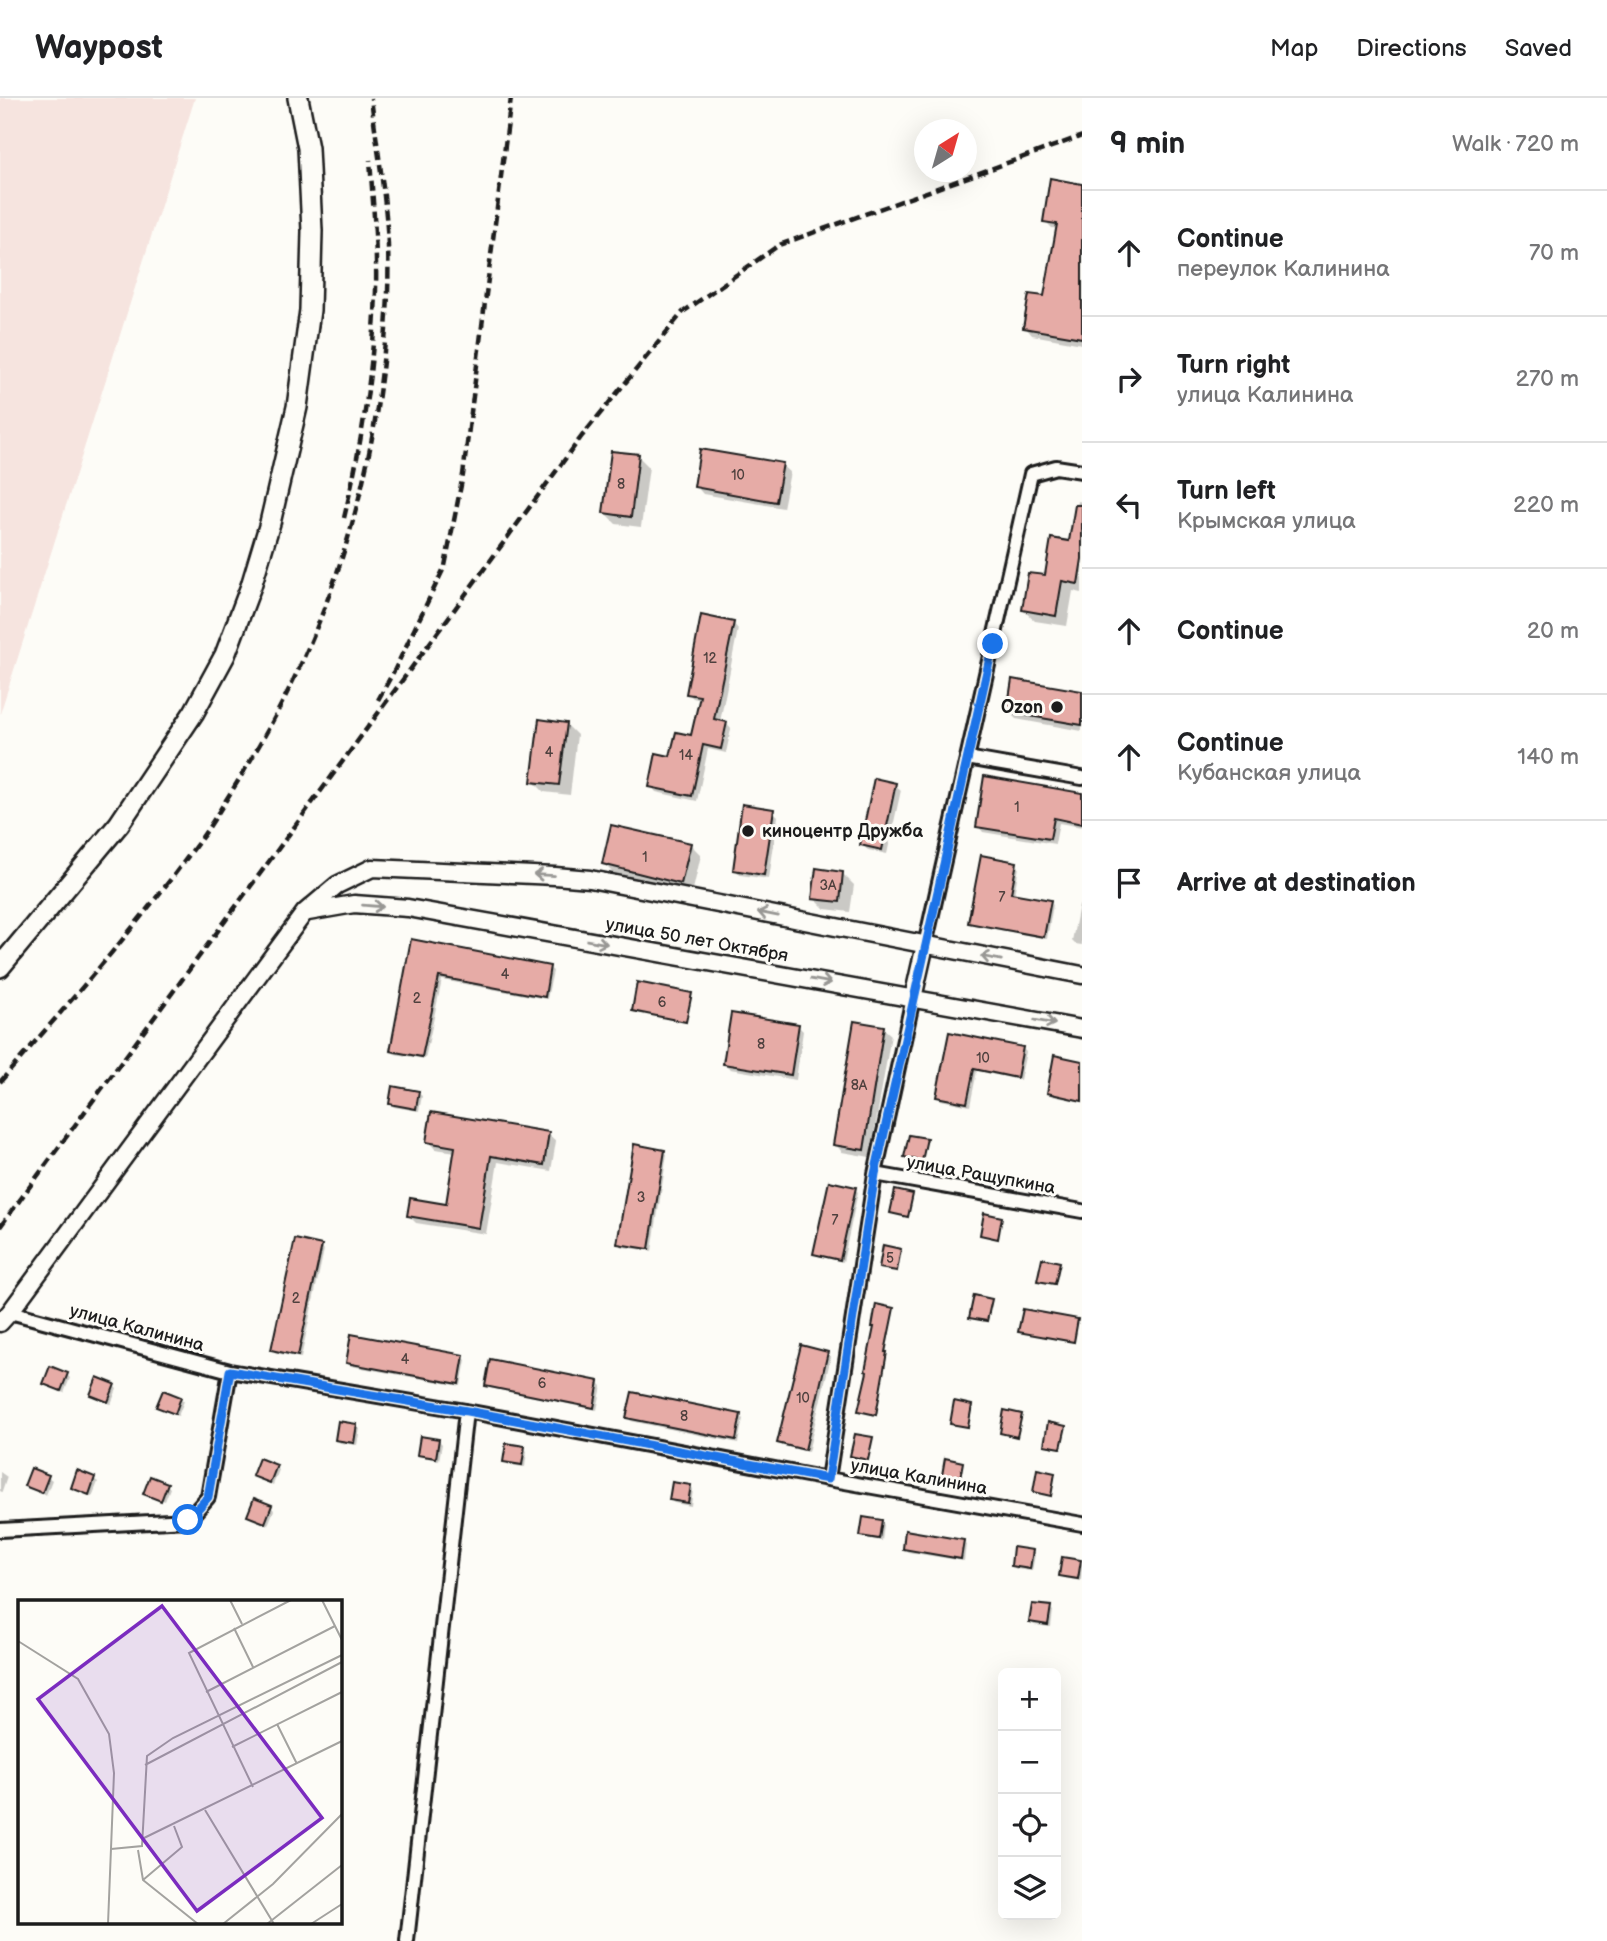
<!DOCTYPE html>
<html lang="en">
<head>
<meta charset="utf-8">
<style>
  :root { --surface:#fff; --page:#f2f2f2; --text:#202124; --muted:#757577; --line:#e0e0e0 }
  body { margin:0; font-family:"Balsamiq Sans",sans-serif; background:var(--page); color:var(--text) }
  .controls { position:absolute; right:21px; bottom:21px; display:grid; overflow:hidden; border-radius:10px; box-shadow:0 7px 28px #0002 }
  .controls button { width:63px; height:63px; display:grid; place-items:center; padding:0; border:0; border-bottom:2px solid var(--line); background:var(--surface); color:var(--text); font:35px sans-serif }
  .compass { position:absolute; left:914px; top:21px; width:63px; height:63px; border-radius:50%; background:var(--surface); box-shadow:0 7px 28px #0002; rotate:37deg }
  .stop { position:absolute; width:21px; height:21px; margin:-16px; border:5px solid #1a73e8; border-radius:50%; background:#fff }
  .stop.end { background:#1a73e8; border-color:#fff; box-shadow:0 2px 7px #0008 }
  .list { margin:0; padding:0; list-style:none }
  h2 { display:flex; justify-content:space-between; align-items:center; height:91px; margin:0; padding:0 28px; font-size:30px }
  h2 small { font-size:23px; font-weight:400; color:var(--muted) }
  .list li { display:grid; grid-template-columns:46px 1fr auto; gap:21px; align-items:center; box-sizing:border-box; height:126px; padding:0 28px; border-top:2px solid var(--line) }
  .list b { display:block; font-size:26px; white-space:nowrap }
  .list p { margin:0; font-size:23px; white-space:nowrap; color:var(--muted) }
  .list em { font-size:23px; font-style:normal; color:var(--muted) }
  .icon { flex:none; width:38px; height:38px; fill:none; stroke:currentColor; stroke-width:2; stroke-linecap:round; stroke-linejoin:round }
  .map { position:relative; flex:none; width:1082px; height:1843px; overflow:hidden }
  header { display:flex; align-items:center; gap:42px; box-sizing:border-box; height:98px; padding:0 35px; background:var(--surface); border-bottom:2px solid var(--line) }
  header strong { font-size:33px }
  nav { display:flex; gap:38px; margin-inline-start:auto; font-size:24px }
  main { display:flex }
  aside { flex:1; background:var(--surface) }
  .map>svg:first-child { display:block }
  .built { fill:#f6e4df }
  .shadow { fill:#0003 }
  .building { fill:#e6aba6; stroke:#1c1c1c; stroke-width:2 }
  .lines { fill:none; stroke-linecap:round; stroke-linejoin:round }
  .minor-casing { stroke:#1c1c1c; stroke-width:18 }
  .tertiary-casing { stroke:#1c1c1c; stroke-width:21 }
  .primary-casing { stroke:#1c1c1c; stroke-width:24 }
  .minor { stroke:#fdfcf7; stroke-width:12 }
  .tertiary { stroke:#fdfcf7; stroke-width:16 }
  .primary { stroke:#fdfcf7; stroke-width:19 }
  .rail { stroke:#1c1c1c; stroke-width:4.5; stroke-dasharray:10 5; stroke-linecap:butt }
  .oneway { stroke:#989794 }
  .route { stroke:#1a73e8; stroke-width:9 }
  .poi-dot { fill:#1c1c1c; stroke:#fdfcf7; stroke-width:2.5 }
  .labels { text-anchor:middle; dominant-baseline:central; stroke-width:6; stroke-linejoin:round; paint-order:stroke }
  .number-label { font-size:14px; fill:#4e403e }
  .poi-label { font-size:18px; font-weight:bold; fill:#1c1c1c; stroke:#fdfcf7; text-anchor:end }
  .street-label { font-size:18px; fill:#1c1c1c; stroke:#fdfcf7 }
  .inset-road { fill:none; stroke:#a3a29f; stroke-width:2 }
  .view { fill:#7b2cbf; fill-opacity:0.15; stroke:#7b2cbf; stroke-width:3.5 }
  .inset-edge { fill:none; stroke:#1c1c1c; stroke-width:3.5 }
</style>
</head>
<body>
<header>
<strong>Waypost</strong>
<nav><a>Map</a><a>Directions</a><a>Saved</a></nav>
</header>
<main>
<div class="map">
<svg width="1082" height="1843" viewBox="0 0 1082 1843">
  <rect width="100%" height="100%" fill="#fdfcf7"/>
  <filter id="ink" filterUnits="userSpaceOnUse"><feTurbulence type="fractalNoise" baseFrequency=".0143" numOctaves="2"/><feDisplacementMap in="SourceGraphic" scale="14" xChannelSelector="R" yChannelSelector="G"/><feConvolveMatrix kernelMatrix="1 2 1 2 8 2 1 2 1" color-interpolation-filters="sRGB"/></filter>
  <g filter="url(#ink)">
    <path class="built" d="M0,0H195L0,616Z"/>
    <path class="shadow" d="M1082,87V246L1032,237L1025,229L1046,200L1058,131L1052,130L1045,123Z
      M638,358L649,369L641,429L616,426L605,415Z
      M782,367L790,374L783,410L703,396L696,388Z
      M1078,403L1082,404V495L1073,493L1067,528L1035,523L1023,512L1071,445Z
      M733,525L738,531L720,624L726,625L731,631L726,655L708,651L697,703L656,694L651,688L672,660L693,639L701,602L693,600L688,595Z
      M1082,594V633L1016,621L1009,614Z
      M566,626L577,637L570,697L544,694L533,683Z
      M895,687L901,692L887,756L868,752L862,747Z
      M1082,697V729L1059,725L1055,746L983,734L978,728Z
      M773,713L778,718L769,781L740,777L735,771Z
      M690,746L701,757L692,796L615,777L604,766Z
      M1016,765L1019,769L1014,797L1050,804L1053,807L1047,841L973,827L970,824Z
      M842,775L854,787L850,814L825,811L814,800Z
      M1079,807L1082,808V847L1075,846L1072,843Z
      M413,843L549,870L553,873L547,901L442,882L425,961L395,956L392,953Z
      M798,928L803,933L796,982L730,971L725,966Z
      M883,930L891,937L870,1059L842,1054L835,1046Z
      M951,936L1023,951L1026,954L1020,982L977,973L970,1008L941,1002L938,999Z
      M1082,965V1004L1052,998L1049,995Z
      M418,995L422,998L419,1013L394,1009L391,1006Z
      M548,1036L556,1043L551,1073L498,1064L486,1136L416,1125L408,1117L447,1108L456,1054L435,1051L428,1043Z
      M664,1053L667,1056L652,1153L623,1149L619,1146Z
      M855,1091L858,1094L843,1164L818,1158L815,1155Z
      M321,1148L324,1152L301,1260L276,1255L273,1252Z
      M893,1212L877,1317L861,1314Z
      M828,1256L831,1259L808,1354L783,1348L779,1345Z
      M463,1259L466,1262L461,1288L351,1268L348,1265Z
      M67,1277L70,1280L64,1295L48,1288L45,1285Z
      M599,1285L602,1288L597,1312L490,1290L487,1287Z
      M114,1288L117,1291L111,1306L95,1300L92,1296Z
      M180,1300L184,1303L178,1318L162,1312L158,1309Z
      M740,1317L743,1321L738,1345L631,1323L628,1319Z
      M356,1328L360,1331L357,1347L340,1345L337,1341Z
      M438,1342L442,1346L439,1362L422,1359L419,1356Z
      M524,1350L527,1353L525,1369L508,1367L505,1364Z
      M276,1369L279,1372L273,1387L257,1381L254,1377Z
      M32,1373L48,1379L52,1382L46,1397L30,1391L26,1388Z
      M0,1374L7,1379L2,1394L0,1393Z
      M78,1374L94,1381L98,1384L92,1399L76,1392L73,1389Z
      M167,1387L170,1390L165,1403L146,1395Z
      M690,1388L693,1391L691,1408L674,1405L671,1402Z
      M271,1409L274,1412L268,1427L252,1421L249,1418Z
      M881,1423L884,1427L882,1443L865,1440L862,1437Z
      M963,1444L966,1447L964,1463L908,1454L904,1451Z
      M1032,1454L1035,1457L1032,1473L1016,1471L1012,1468Z
      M1080,1464L1082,1466L1081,1483L1064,1480L1061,1477Z
      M1050,1510L1053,1513L1051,1529L1034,1527L1031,1524Z"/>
    <path class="building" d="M1050,80L1082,86V240L1023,230L1029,196L1044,198L1057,126L1043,124Z
      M700,351L783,365L776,404L694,389Z
      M611,353L639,356L631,419L603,415Z
      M1075,407H1082V461L1078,486L1062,483L1056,518L1022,512L1028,475L1045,477L1051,440L1069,443Z
      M701,517L734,524L714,621L727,624L721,651L703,647L692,698L649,689L656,655L670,658L676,634L691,637L700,598L686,596Z
      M1012,581L1082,593V627L1007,614Z
      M539,621L567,625L559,687L531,684Z
      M984,678L1082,695V726L1054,720L1050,741L976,729Z
      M874,680L896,685L882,752L860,747Z
      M742,706L774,711L764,777L733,772Z
      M611,727L691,745L681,786L602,766Z
      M981,757L1017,764L1011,795L1051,802L1044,839L968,825Z
      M816,770L843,774L840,804L812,801Z
      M411,841L550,868L545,899L439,879L422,959L390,953Z
      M637,884L692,895L686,924L632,913Z
      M731,915L799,926L791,977L723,966Z
      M854,923L884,928L864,1052L833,1047Z
      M949,934L1023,949L1017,980L974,971L967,1005L936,999Z
      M1054,957L1082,963V1003L1047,995Z
      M392,988L419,993L416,1011L389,1006Z
      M431,1014L549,1034L544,1067L491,1058L479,1130L407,1118L410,1100L446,1106L455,1049L426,1044Z
      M909,1037L927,1040L922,1063L904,1059Z
      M634,1046L665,1052L649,1151L617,1146Z
      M829,1083L856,1089L840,1162L813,1156Z
      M895,1092L913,1096L908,1119L890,1115Z
      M984,1115L1002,1119L998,1141L980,1137Z
      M295,1141L322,1147L298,1258L271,1252Z
      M883,1147L901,1151L897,1173L879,1170Z
      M1042,1160L1060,1164L1055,1186L1037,1183Z
      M974,1197L992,1201L987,1223L969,1220Z
      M876,1206L894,1210L885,1254H887L876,1317L858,1313L867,1274L865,1273L874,1229H872Z
      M1023,1211L1078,1221L1074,1244L1018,1234Z
      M351,1236L464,1257L459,1286L346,1265Z
      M801,1247L828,1254L805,1352L777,1345Z
      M490,1261L599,1283L594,1310L485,1288Z
      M50,1268L68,1275L61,1293L43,1286Z
      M97,1279L115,1286L108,1304L90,1297Z
      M163,1292L181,1299L175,1316L156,1309Z
      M632,1294L741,1316L736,1342L626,1320Z
      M954,1303L972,1307L968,1329L950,1326Z
      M1004,1312L1022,1316L1017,1339L1000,1335Z
      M338,1323L357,1326L354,1345L335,1342Z
      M1048,1324L1066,1328L1061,1350L1044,1347Z
      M855,1336L873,1339L868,1362L850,1358Z
      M420,1338L439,1341L436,1360L417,1357Z
      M506,1345L525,1348L522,1367L503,1364Z
      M259,1360L277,1367L270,1385L252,1378Z
      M945,1360L963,1364L959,1386L941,1383Z
      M31,1370L49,1377L42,1395L24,1388Z
      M1037,1371L1055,1375L1051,1398L1033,1394Z
      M77,1372L95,1379L89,1397L71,1390Z
      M150,1378L168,1385L161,1403L143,1396Z
      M672,1384L691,1387L688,1405L669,1402Z
      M254,1400L272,1407L265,1425L247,1418Z
      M863,1419L882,1422L879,1441L860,1438Z
      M905,1432L964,1442L961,1461L903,1451Z
      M1013,1449L1033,1452L1030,1471L1011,1468Z
      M1062,1459L1081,1462L1078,1481L1059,1478Z
      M1032,1506L1051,1508L1048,1527L1029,1524Z"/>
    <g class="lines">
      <g class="minor-casing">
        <path id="minor" d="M967,660L1082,680
          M925,847L1031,376L1056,369L1082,373
          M875,1076L1082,1113
          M10,1214L230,1273L466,1313L828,1381L1082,1426
          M828,1381L875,1076L913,900
          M0,1432L188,1422L208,1399L230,1273
          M407,1843L466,1313"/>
      </g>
      <g class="tertiary-casing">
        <path id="tertiary" d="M308,814L354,806L408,810L1082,931
          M913,900L925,847
          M0,1225L10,1214L305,814L337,787L372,770L555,778L590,781L1082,877"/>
      </g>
      <g class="primary-casing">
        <path id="primary" d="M0,869L119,726L194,614L225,557L251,488L270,425L297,309L310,212L312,133L308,50L298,0"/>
      </g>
      <use href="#minor" class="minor"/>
      <use href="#tertiary" class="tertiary"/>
      <use href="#primary" class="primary"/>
      <path class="rail" d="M344,420C362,345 374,268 376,191C377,148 373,105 370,62
        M378,602L395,571L445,468L463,377L511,0
        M0,984C69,905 139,826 200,742C212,726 222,708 233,691C306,575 352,458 375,323C384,265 390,207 388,148C386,98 377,49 371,0
        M0,1129L582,338L683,214L779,147L1082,38"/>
    </g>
    <defs><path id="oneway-shaft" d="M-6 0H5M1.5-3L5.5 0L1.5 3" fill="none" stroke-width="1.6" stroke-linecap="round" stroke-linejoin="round" transform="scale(1.75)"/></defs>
    <g class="oneway">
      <use href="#oneway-shaft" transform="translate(544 777) rotate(-177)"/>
      <use href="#oneway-shaft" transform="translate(373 808) rotate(5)"/>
      <use href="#oneway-shaft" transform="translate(768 816) rotate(-169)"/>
      <use href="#oneway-shaft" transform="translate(597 844) rotate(10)"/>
      <use href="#oneway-shaft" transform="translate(991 860) rotate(-169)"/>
      <use href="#oneway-shaft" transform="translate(821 883) rotate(10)"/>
      <use href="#oneway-shaft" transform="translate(1045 924) rotate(10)"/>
    </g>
  </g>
  <g class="lines" filter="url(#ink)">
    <path class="route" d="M188,1422L208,1399L230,1273L467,1313L828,1381L875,1076L993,546"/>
  </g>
  <g class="poi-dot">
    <circle cx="1057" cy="609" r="7"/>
    <circle cx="748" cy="733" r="7"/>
  </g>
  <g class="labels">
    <g class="number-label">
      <text x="738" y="377">10</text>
      <text x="621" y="386">8</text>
      <text x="710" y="560">12</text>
      <text x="549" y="654">4</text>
      <text x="686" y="657">14</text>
      <text x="1017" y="709">1</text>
      <text x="645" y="759">1</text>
      <text x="828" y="787">3А</text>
      <text x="1002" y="799">7</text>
      <text x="505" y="876">4</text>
      <text x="417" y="900">2</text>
      <text x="662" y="904">6</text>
      <text x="761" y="946">8</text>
      <text x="983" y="960">10</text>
      <text x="859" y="987">8А</text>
      <text x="641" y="1099">3</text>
      <text x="835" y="1122">7</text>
      <text x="890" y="1160">5</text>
      <text x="296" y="1200">2</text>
      <text x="405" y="1261">4</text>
      <text x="542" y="1285">6</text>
      <text x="803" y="1300">10</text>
      <text x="684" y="1318">8</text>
    </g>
    <g class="poi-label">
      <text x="1043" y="609">Ozon</text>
      <text x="762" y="733" text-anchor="start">киноцентр Дружба</text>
    </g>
    <g class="street-label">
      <text transform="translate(697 842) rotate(10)">улица 50 лет Октября</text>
      <text transform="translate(981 1077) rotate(10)">улица Ращупкина</text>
      <text transform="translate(137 1230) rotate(15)">улица Калинина</text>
      <text transform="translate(919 1379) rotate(10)">улица Калинина</text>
    </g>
  </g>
  <g transform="translate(18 1502)">
    <rect width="324" height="324" fill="#fdfcf7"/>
    <path class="inset-road" d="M212,0L224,24M304,0L324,40M216,28L235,67M0,41L60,79L91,134L96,173L90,324M188,92L317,26M259,124L279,164M214,147L324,92M127,165L324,62M235,187L171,53L273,0M187,210L256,324M126,238L324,141M93,249L124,246L129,156L155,138L324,55M120,250L125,280L180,324M125,280L164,247L156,226M205,324L255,284L324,214M249,324L324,265M293,324L324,304"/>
    <path class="view" d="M144,6L304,218L179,311L20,99Z"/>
    <rect width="324" height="324" class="inset-edge"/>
  </g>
</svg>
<div class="controls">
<button>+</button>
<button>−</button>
<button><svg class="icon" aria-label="locate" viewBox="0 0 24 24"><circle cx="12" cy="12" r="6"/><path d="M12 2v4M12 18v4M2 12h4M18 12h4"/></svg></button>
<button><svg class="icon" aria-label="layers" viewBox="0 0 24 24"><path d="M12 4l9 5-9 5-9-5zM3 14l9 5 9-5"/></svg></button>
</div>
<svg class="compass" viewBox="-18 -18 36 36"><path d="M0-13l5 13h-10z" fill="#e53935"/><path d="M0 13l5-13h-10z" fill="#757577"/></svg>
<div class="stop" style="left:188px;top:1422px"></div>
<div class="stop end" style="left:993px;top:546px"></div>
</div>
<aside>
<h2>9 min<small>Walk · 720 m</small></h2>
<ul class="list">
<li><svg class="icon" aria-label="ahead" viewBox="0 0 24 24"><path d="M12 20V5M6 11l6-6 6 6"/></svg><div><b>Continue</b><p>переулок Калинина</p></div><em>70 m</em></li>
<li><svg class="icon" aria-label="right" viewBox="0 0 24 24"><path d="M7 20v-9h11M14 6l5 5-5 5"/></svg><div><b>Turn right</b><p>улица Калинина</p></div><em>270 m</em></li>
<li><svg class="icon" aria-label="left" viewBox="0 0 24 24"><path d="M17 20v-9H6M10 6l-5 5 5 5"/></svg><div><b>Turn left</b><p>Крымская улица</p></div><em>220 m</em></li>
<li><svg class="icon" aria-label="ahead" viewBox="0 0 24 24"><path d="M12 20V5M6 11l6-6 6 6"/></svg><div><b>Continue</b></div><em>20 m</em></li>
<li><svg class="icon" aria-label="ahead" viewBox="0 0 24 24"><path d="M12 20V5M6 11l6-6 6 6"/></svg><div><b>Continue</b><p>Кубанская улица</p></div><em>140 m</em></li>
<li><svg class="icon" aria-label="arrive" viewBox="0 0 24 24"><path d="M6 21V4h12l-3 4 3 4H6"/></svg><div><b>Arrive at destination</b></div></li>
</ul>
</aside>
</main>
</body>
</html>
